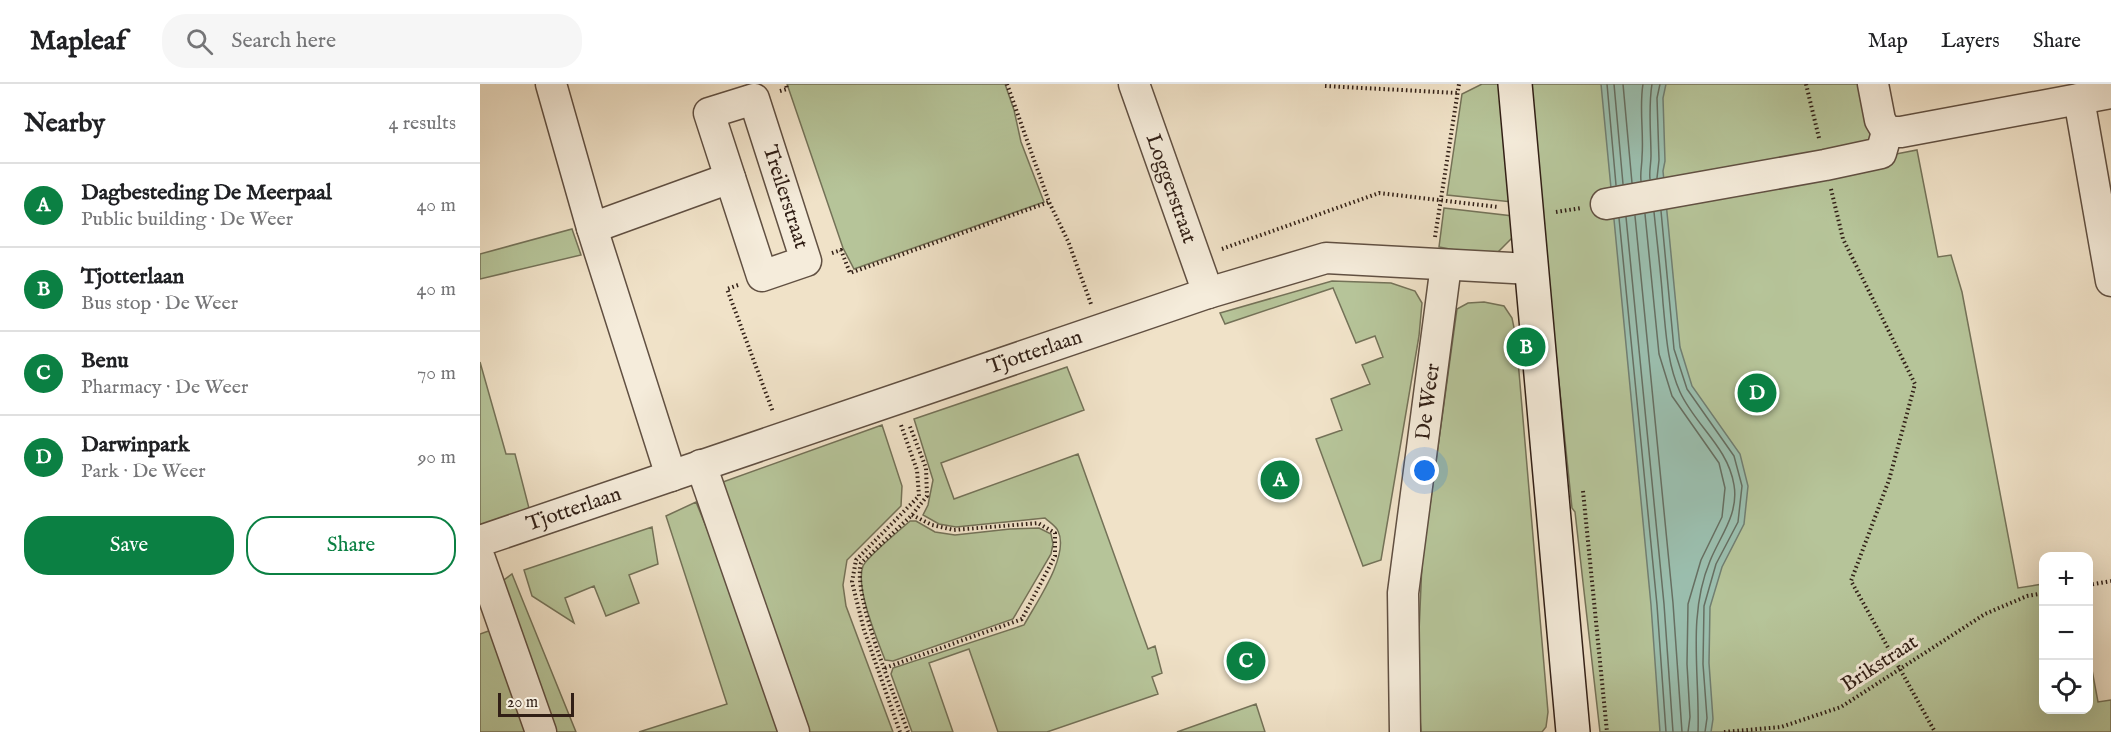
<!DOCTYPE html>
<html lang="en">
<head>
<meta charset="utf-8">
<style>
  :root { --surface:#fff; --page:#f6f6f6; --text:#202124; --muted:#757577; --line:#e0e0e0; --accent:#0b8043 }
  body { margin:0; font-family:"IM FELL English",serif; background:var(--page); color:var(--text) }
  .controls { position:absolute; right:18px; bottom:18px; display:grid; overflow:hidden; border-radius:12px; box-shadow:0 6px 24px #0002 }
  .controls button { width:54px; height:54px; display:grid; place-items:center; padding:0; border:0; border-bottom:2px solid var(--line); background:var(--surface); color:var(--text); font:30px sans-serif }
  .scale { position:absolute; left:18px; bottom:15px; width:76px; box-sizing:border-box; padding-left:6px; border:3px solid #311f16; border-top:0; font-size:16px; line-height:21px; white-space:nowrap; color:#311f16; -webkit-text-stroke:4px #f5ecdb; paint-order:stroke }
  .you { position:absolute; left:945px; top:387px; width:21px; height:21px; margin:-15px; border:4px solid #fff; border-radius:50%; background:#1a73e8; box-shadow:0 0 0 9px #1a73e833 }
  .badge { display:grid; place-items:center; width:39px; height:39px; border-radius:50%; background:var(--accent); color:#fff; font-size:20px; font-weight:700 }
  .pin { position:absolute; translate:-50% -50%; border:3px solid #fff; box-shadow:0 2px 6px #0006 }
  .list { margin:0; padding:0; list-style:none }
  h2 { display:flex; justify-content:space-between; align-items:center; height:78px; margin:0; padding:0 24px; font-size:26px }
  h2 small { font-size:20px; font-weight:400; color:var(--muted) }
  .list li { display:grid; grid-template-columns:39px 1fr auto; gap:18px; align-items:center; box-sizing:border-box; height:84px; padding:0 24px; border-top:2px solid var(--line) }
  .list b { display:block; font-size:22px; white-space:nowrap }
  .list p { margin:0; font-size:20px; white-space:nowrap; color:var(--muted) }
  .list em { font-size:20px; font-style:normal; color:var(--muted) }
  .actions { display:flex; gap:12px; padding:18px 24px }
  .actions a { flex:1; padding:14px 0; border:2px solid var(--accent); border-radius:24px; text-align:center; font-size:21px; color:var(--accent) }
  .actions .main { background:var(--accent); color:#fff }
  .icon { flex:none; width:33px; height:33px; fill:none; stroke:currentColor; stroke-width:2; stroke-linecap:round; stroke-linejoin:round }
  .map { position:relative; flex:none; width:1631px; height:648px; overflow:hidden }
  header { display:flex; align-items:center; gap:36px; box-sizing:border-box; height:84px; padding:0 30px; background:var(--surface); border-bottom:2px solid var(--line) }
  header strong { font-size:28px }
  nav { display:flex; gap:33px; margin-inline-start:auto; font-size:21px }
  .search { width:420px; height:54px; background:var(--page); display:flex; align-items:center; gap:15px; box-sizing:border-box; padding:0 21px; border-radius:24px; color:var(--muted); font-size:22px }
  main { display:flex }
  aside { flex:1; background:var(--surface) }
  .map>svg:first-child { display:block }
  .green { fill:#b6c499; stroke:#747258; stroke-width:1.5 }
  .water { fill:#9bbfaf; stroke:#717f72; stroke-width:1.5 }
  .lines { fill:none; stroke-linecap:round; stroke-linejoin:round }
  .shore { stroke:#666f62; stroke-width:1.5 }
  .street-casing { stroke:#615042; stroke-width:33 }
  .secondary-casing { stroke:#311f16; stroke-width:36 }
  .path { stroke:#311f16; stroke-width:4; stroke-dasharray:1.5 3; stroke-linecap:butt }
  .street { stroke:#f5ecdb; stroke-width:30 }
  .secondary { stroke:#f5ecdb; stroke-width:33 }
  .labels { text-anchor:middle; dominant-baseline:central; stroke-width:6; stroke-linejoin:round; paint-order:stroke }
  .street-label { font-size:21px; fill:#311f16; stroke:#f5ecdb }
</style>
</head>
<body>
<header>
<strong>Mapleaf</strong>
<div class="search"><svg class="icon" aria-label="search" viewBox="0 0 24 24"><circle cx="10" cy="10" r="6"/><path d="M15 15l6 6"/></svg>Search here</div>
<nav><a>Map</a><a>Layers</a><a>Share</a></nav>
</header>
<main>
<aside>
<h2>Nearby<small>4 results</small></h2>
<ul class="list">
<li><span class="badge">A</span><div><b>Dagbesteding De Meerpaal</b><p>Public building · De Weer</p></div><em>40 m</em></li>
<li><span class="badge">B</span><div><b>Tjotterlaan</b><p>Bus stop · De Weer</p></div><em>40 m</em></li>
<li><span class="badge">C</span><div><b>Benu</b><p>Pharmacy · De Weer</p></div><em>70 m</em></li>
<li><span class="badge">D</span><div><b>Darwinpark</b><p>Park · De Weer</p></div><em>90 m</em></li>
</ul>
<div class="actions"><a class="main">Save</a><a>Share</a></div>
</aside>
<div class="map">
<svg width="1631" height="648" viewBox="0 0 1631 648">
  <rect width="100%" height="100%" fill="#f0e2c8"/>
  <filter id="stains"><feTurbulence type="fractalNoise" baseFrequency=".00333" numOctaves="4"/><feColorMatrix values="0 0 0 0 .2 0 0 0 0 .09 0 0 0 0 .02 0 0 0 .5 -.17"/></filter>
  <radialGradient id="worn" r=".72"><stop offset=".6" stop-color="#630" stop-opacity="0"/><stop offset="1" stop-color="#630" stop-opacity=".3"/></radialGradient>
  <path class="green" d="M307,0H525L534,26L541,58L564,118L374,185L363,164Z
    M1002,0H1020L1032,118L967,111L982,10Z
    M1048,0H1383L1406,72L1437,66L1458,173L1471,171L1482,208L1538,504L1563,500L1564,626H1608L1609,570L1618,618L1631,616V648H1120L1095,428L1092,424Z
    M964,124L1033,132L1034,152L1013,173L959,163Z
    M92,145L101,171L0,195V170Z
    M852,197L911,199L935,207L942,219L939,252L901,476L883,482L836,355L862,346L851,315L890,300L882,281L903,273L895,252L876,259L853,204L745,240L740,229Z
    M1004,218L1024,222L1032,234L1036,253L1068,628L1066,643L1062,648H941L937,594L942,479L977,225L988,219Z
    M0,278L26,370H35L51,432L0,450Z
    M587,283L604,326L461,379L474,415L598,370L668,565L675,562L682,589L672,593L678,610L567,648H518L489,565L449,579L473,648H432L411,590L413,584L544,541C556,519 590,471 578,447C576,442 569,438 565,434L476,443L459,440L443,431L448,421L453,396L434,335Z
    M402,341L422,402L421,422L367,476L363,501L366,522L413,648H324L229,403Z
    M216,418L257,518L304,648H159L247,620L186,432Z
    M430,437H436L455,448L475,451L530,445L559,444L571,450L573,460L571,470L533,535L413,577L405,576C397,555 375,503 383,482C387,473 421,445 430,437Z
    M172,443L178,480L149,491L159,519L126,532L114,502L85,514L94,539L52,512L44,486Z
    M32,490L96,648H66L21,498Z
    M17,544L54,648H0V550Z
    M776,620L785,648H697Z"/>
  <path class="water" d="M1121,0H1186L1183,14L1185,77L1183,87L1200,263L1212,302L1260,370L1268,402L1264,440L1242,483L1230,523L1229,579L1233,635L1231,648H1180L1171,521Z"/>
  <g class="lines">
    <path class="shore" d="M1127,0L1136,101
      M1134,0L1143,100
      M1143,0L1152,99
      M1177,94L1179,76L1177,14L1180,0
      M1170,95C1169,87 1171,80 1171,72C1171,48 1168,24 1172,0
      M1161,97C1160,88 1162,82 1162,73C1164,49 1159,24 1163,0
      M1181,127L1194,265L1207,305L1254,372L1262,402L1258,438L1236,480L1224,522L1223,580L1227,634L1225,648
      M1174,128C1177,158 1181,189 1183,219C1186,249 1187,279 1200,308C1215,341 1248,363 1254,401C1259,430 1240,452 1230,477C1207,532 1220,591 1218,648
      M1165,130L1179,270L1192,312L1239,379L1245,404L1242,433L1221,476L1208,520L1207,580L1210,633L1208,648
      M1155,132L1193,519L1202,648
      M1146,133L1184,520L1193,648
      M1139,134L1177,521L1186,648"/>
    <g class="street-casing">
      <g id="street">
        <path d="M71,0L112,144L191,392"/>
        <path id="s1" d="M654,0L728,209"/>
        <path d="M1393,0L1400,36L1407,48H1421L1631,9"/>
        <path d="M274,15L326,177L282,192L229,29Z"/>
        <path d="M1599,15L1631,197"/>
        <path d="M1126,120L1345,81L1401,69L1407,48"/>
        <path d="M112,144L250,94"/>
        <path d="M221,381L314,648"/>
        <path id="s2" d="M0,457L728,209L846,174L1052,185"/>
        <path d="M0,475L61,648"/>
        <path id="s3" d="M925,648L923,509L966,181"/>
      </g>
    </g>
    <g class="secondary-casing">
      <path id="secondary" d="M1035,0L1093,648"/>
    </g>
    <path class="path" d="M527,0L569,118L588,157L611,220
      M1326,0L1339,54
      M845,2L978,9
      M300,7L307,5L306,0
      M1351,105L1363,155L1435,300L1409,396L1371,497L1455,648
      M1076,128L1101,124
      M955,153L979,0
      M742,165L899,109L1018,123
      M352,169L361,166L370,189L569,118
      M258,201L247,205L293,328
      M1103,407L1127,648
      M1608,501L1631,497
      M405,584L542,535L575,472V449L558,439L474,446L452,441L432,431
      M420,648L384,546L372,498L376,476L439,412L437,386L421,341
      M428,648C415,612 372,512 381,479L432,431L447,412L446,384L429,340
      M1244,648L1301,643L1361,623L1505,530L1547,512L1564,509"/>
    <use href="#street" class="street"/>
    <use href="#secondary" class="secondary"/>
  </g>
  <g class="labels">
    <g class="street-label">
      <text stroke="none"><textPath href="#s1" startOffset="111">Loggerstraat</textPath></text>
      <text transform="translate(305 113) rotate(72)">Treilerstraat</text>
      <text stroke="none"><textPath href="#s2" startOffset="586">Tjotterlaan</textPath></text>
      <text stroke="none"><textPath href="#s3" startOffset="332">De Weer</textPath></text>
      <text stroke="none"><textPath href="#s2" startOffset="99">Tjotterlaan</textPath></text>
      <text transform="translate(1400 580) rotate(-33)">Brikstraat</text>
    </g>
  </g>
  <rect width="100%" height="100%" filter="url(#stains)"/>
  <rect width="100%" height="100%" fill="url(#worn)"/>
</svg>
<div class="controls">
<button>+</button>
<button>−</button>
<button><svg class="icon" aria-label="locate" viewBox="0 0 24 24"><circle cx="12" cy="12" r="6"/><path d="M12 2v4M12 18v4M2 12h4M18 12h4"/></svg></button>
</div>
<div class="scale">20 m</div>
<div class="you"></div>
<div class="pin badge" style="left:800px;top:396px">A</div>
<div class="pin badge" style="left:1046px;top:263px">B</div>
<div class="pin badge" style="left:766px;top:577px">C</div>
<div class="pin badge" style="left:1277px;top:309px">D</div>
</div>
</main>
</body>
</html>
